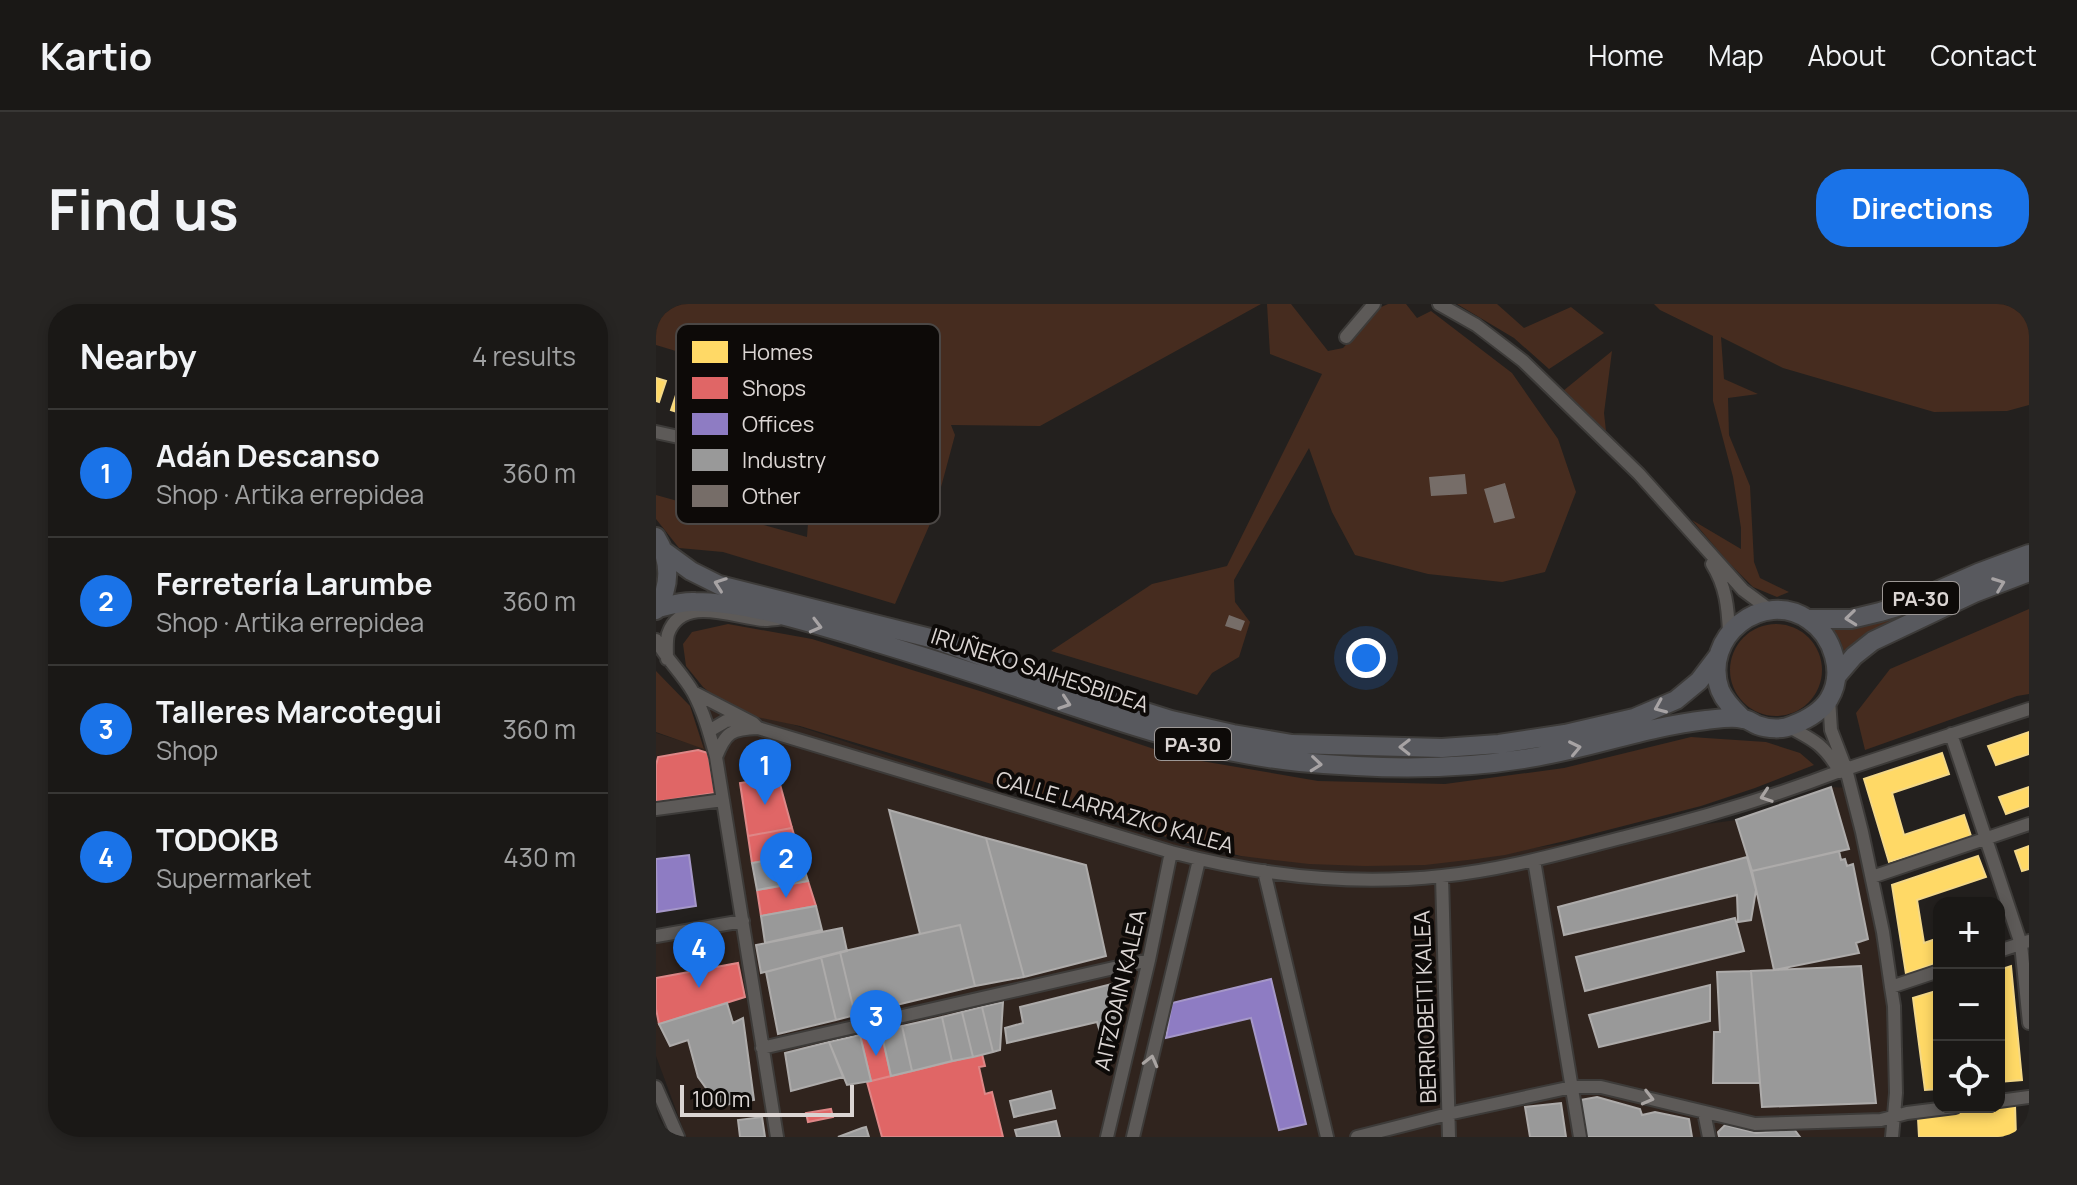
<!DOCTYPE html>
<html lang="en">
<head>
<meta charset="utf-8">
<style>
  :root { --surface:#1a1816; --page:#272523; --text:#f1f3f6; --muted:#9fa0a1; --line:#383735; --accent:#1a73e8 }
  body { margin:0; font-family:Manrope,sans-serif; background:var(--page); color:var(--text) }
  .controls { position:absolute; right:24px; bottom:24px; display:grid; overflow:hidden; border-radius:16px; box-shadow:0 4px 12px #0003 }
  .controls button { width:72px; height:72px; display:grid; place-items:center; padding:0; border:0; border-bottom:2px solid var(--line); background:var(--surface); color:var(--text); font:40px sans-serif }
  .scale { position:absolute; left:24px; bottom:20px; width:174px; box-sizing:border-box; padding-left:8px; border:4px solid #dbd5d3; border-top:0; font-size:22px; line-height:28px; white-space:nowrap; color:#dbd5d3; -webkit-text-stroke:6px #0d0a08; paint-order:stroke }
  .you { position:absolute; left:710px; top:354px; width:28px; height:28px; margin:-20px; border:6px solid #fff; border-radius:50%; background:#1a73e8; box-shadow:0 0 0 12px #1a73e833 }
  .badge { display:grid; place-items:center; width:52px; height:52px; border-radius:50%; background:var(--accent); color:#fff; font-size:26px; font-weight:700 }
  .pin { position:absolute; translate:-50% -66px; filter:drop-shadow(0 2px 4px #0008) }
  .pin::after { content:''; position:absolute; top:42px; width:28px; height:24px; background:inherit; clip-path:polygon(0 0,100% 0,50% 100%) }
  .list { margin:0; padding:0; list-style:none }
  h2 { display:flex; justify-content:space-between; align-items:center; height:104px; margin:0; padding:0 32px; font-size:34px }
  h2 small { font-size:26px; font-weight:400; color:var(--muted) }
  .list li { display:grid; grid-template-columns:52px 1fr auto; gap:24px; align-items:center; box-sizing:border-box; height:128px; padding:0 32px; border-top:2px solid var(--line) }
  .list b { display:block; font-size:30px; white-space:nowrap }
  .list p { margin:0; font-size:26px; white-space:nowrap; color:var(--muted) }
  .list em { font-size:26px; font-style:normal; color:var(--muted) }
  .icon { flex:none; width:44px; height:44px; fill:none; stroke:currentColor; stroke-width:2; stroke-linecap:round; stroke-linejoin:round }
  .map { position:relative; flex:none; width:1373px; height:833px; overflow:hidden; border-radius:32px }
  header { display:flex; align-items:center; gap:48px; box-sizing:border-box; height:112px; padding:0 40px; background:var(--surface); border-bottom:2px solid var(--line) }
  header strong { font-size:38px }
  nav { display:flex; gap:44px; margin-inline-start:auto; font-size:28px }
  .intro { display:flex; align-items:center; justify-content:space-between; box-sizing:border-box; height:192px; padding:0 48px }
  h1 { margin:0; font-size:56px }
  .button { padding:20px 36px; border-radius:32px; background:var(--accent); color:#fff; font-size:28px; font-weight:700 }
  main { display:flex; gap:48px; padding:0 48px }
  aside { flex:1; background:var(--surface); border-radius:32px; box-shadow:0 4px 12px #0003 }
  .map>svg:first-child { display:block }
  .built { fill:#30241e }
  .green { fill:#462c1f }
  .homes { fill:#ffd966; stroke:#f4d887; stroke-width:2 }
  .shops { fill:#e06666; stroke:#de8787; stroke-width:2 }
  .offices { fill:#8e7cc3; stroke:#a597c8; stroke-width:2 }
  .industry { fill:#999; stroke:#adabaa; stroke-width:2 }
  .building { fill:#766d68 }
  .lines { fill:none; stroke-linecap:round; stroke-linejoin:round }
  .minor-casing { stroke:#3d3b39; stroke-width:16 }
  .highway-casing { stroke:#3d3b39; stroke-width:22 }
  .minor { stroke:#5d5a58; stroke-width:12 }
  .highway { stroke:#58595e; stroke-width:18 }
  .oneway { stroke:#a7a3a4 }
  .oneway2 { stroke:#a9a4a2 }
  .labels { text-anchor:middle; dominant-baseline:central; stroke-width:8; stroke-linejoin:round; paint-order:stroke }
  .shield { fill:#0d0a08; stroke:#9d9896; stroke-width:2 }
  .shield-label { font-size:20px; font-weight:bold; fill:#dbd5d3 }
  .street-label { font-size:22px; fill:#dbd5d3; stroke:#0d0a08 }
  .key { fill:#0d0a08; stroke:#4b4745; stroke-width:2 }
  .key-label { font-size:22px; fill:#dbd5d3 }
</style>
</head>
<body>
<header>
<strong>Kartio</strong>
<nav><a>Home</a><a>Map</a><a>About</a><a>Contact</a></nav>
</header>
<div class="intro"><h1>Find us</h1><a class="button">Directions</a></div>
<main>
<aside>
<h2>Nearby<small>4 results</small></h2>
<ul class="list">
<li><span class="badge">1</span><div><b>Adán Descanso</b><p>Shop · Artika errepidea</p></div><em>360 m</em></li>
<li><span class="badge">2</span><div><b>Ferretería Larumbe</b><p>Shop · Artika errepidea</p></div><em>360 m</em></li>
<li><span class="badge">3</span><div><b>Talleres Marcotegui</b><p>Shop</p></div><em>360 m</em></li>
<li><span class="badge">4</span><div><b>TODOKB</b><p>Supermarket</p></div><em>430 m</em></li>
</ul>
</aside>
<div class="map">
<svg width="1373" height="833" viewBox="0 0 1373 833">
  <rect width="100%" height="100%" fill="#23201e"/>
  <path class="built" d="M37,388L365,495L562,551L755,561L1080,516L1175,483L1194,484L1238,702L1236,833H30L0,752V637L86,617L67,496L0,505V429L48,444Z"/>
  <path class="green" d="M0,0H605L384,122L295,121L299,131L277,213L239,300L67,248L23,244L0,215V191L151,233L161,90L0,41Z
    M611,0H635L672,47L687,44L723,4L732,0H750L761,14L775,7L856,69L902,135L920,188L889,268L846,278L772,270L699,251L676,208L653,144L578,276L579,298L594,318L583,353L556,369L541,391L395,347L496,280L571,262L666,70L614,50Z
    M801,0H841L868,24L915,3L948,29L893,65L858,34Z
    M998,0H1373V101L1351,107L1278,108L1127,64L1065,33L1068,75L1102,90L1072,94L1073,131L1094,182L1098,258L1104,274L1133,288L1121,293L1097,283L1072,258L1036,216L1085,245V224L1077,173L1057,97V32L1004,6Z
    M956,47L948,109L950,127L907,87Z
    M1373,305V390L1361,392L1209,446L1200,409L1234,365Z
    M1244,313L1222,325L1189,350L1184,336L1175,324L1219,320Z
    M1074 366a46 46 0 1 1 92 0a46 46 0 1 1-92 0Z
    M72,320L156,335L327,388L522,453L662,477L789,480L908,464L1035,433L1110,438L1144,449L1158,461L1099,484L1045,502L909,537L849,551L820,555L769,561L709,562L653,560L585,552L524,537L144,422L96,412L60,394L47,383L30,362L27,340L36,328Z
    M0,367L34,402L48,445L0,428Z"/>
  <path class="homes" d="M0,74L10,77L3,98L0,97Z
    M22,85L47,93L40,114L15,106Z
    M1373,428V450L1340,461L1332,442Z
    M1286,449L1293,470L1236,489L1248,531L1308,511L1315,532L1233,558L1208,475Z
    M1373,483V502L1350,510L1343,493Z
    M1373,542V565L1366,567L1359,547Z
    M1322,552L1330,573L1261,596L1268,639L1283,634V658L1250,670L1236,581Z
    M1355,662L1366,776L1343,778V666Z
    M1283,686V785L1269,786L1257,694Z
    M1359,801L1360,833H1263L1262,814Z"/>
  <path class="shops" d="M42,446L52,449L59,489L0,498V461L2,453Z
    M122,473L136,524L92,532L84,479Z
    M136,524L144,551L96,559L92,532Z
    M152,577L160,602L105,612L101,586Z
    M82,659L89,693L3,720L0,705V674Z
    M225,727L235,772L215,777L204,731Z
    M326,750L329,762L323,763L329,790L336,788L347,833H226L211,778Z
    M175,805L177,813L152,818L150,809Z"/>
  <path class="offices" d="M33,551L40,602L1,608L0,555Z
    M615,675L650,820L623,826L595,714L510,734L516,699Z"/>
  <path class="industry" d="M1175,483L1193,545L1096,567L1080,516Z
    M233,506L330,534L368,673L319,682L304,621L264,630Z
    M330,534L430,561L450,652L368,673Z
    M1183,547L1185,556L1189,555L1191,562L1197,560L1212,635L1200,639L1203,649L1118,666L1096,567Z
    M144,551L152,577L101,586L96,559Z
    M1091,553L1100,586L1095,616L1082,618L1081,591L908,631L902,603Z
    M160,602L166,626L109,639L105,612Z
    M1079,614L1088,647L929,687L920,653Z
    M304,621L319,682L199,711L184,648Z
    M186,624L191,647L105,669L100,641Z
    M184,648L199,711L180,716L165,653Z
    M165,653L180,716L122,730L110,668Z
    M1205,662L1220,799L1106,803L1095,667Z
    M1095,667L1104,779H1057L1058,728H1064L1061,668Z
    M456,680L465,718L459,739L446,735L441,718L351,739L349,724L367,719L364,703Z
    M1054,681V717L943,743L933,711Z
    M347,698L344,746L337,748L326,703Z
    M71,699L77,719L87,714L98,796L63,802L42,773L32,736L14,742L3,720Z
    M326,703L337,748L317,753L306,708Z
    M306,708L317,753L296,757L286,713Z
    M286,713L296,757L256,767L246,722Z
    M246,722L256,767L235,772L225,727Z
    M204,731L215,777L191,781L173,738Z
    M173,738L187,773L135,787L129,749Z
    M395,787L399,804L358,813L354,797Z
    M941,793L984,805L986,811L999,808L1033,815L1036,833H931L924,796Z
    M905,799L910,833H874L869,803Z
    M106,813L109,833H84L82,816Z
    M400,817L404,833H361L359,826Z
    M1069,821L1100,829L1138,825L1144,833H1063L1062,828Z
    M210,823L213,833H182L206,824Z"/>
  <path class="building" d="M809,170L811,190L775,192L773,173Z
    M849,179L859,214L838,219L828,185Z
    M573,311L589,317L585,327L569,322Z"/>
  <g class="lines">
    <g class="minor-casing">
      <path id="minor" d="M783,0L820,21L867,57L983,170L1087,286L1114,306
        M690,33L718,0
        M0,128L32,135L68,140
        M1056,260C1070,282 1072,304 1073,329
        M0,336C10,355 26,369 37,388C48,408 54,431 60,453L121,833
        M11,355C11,347 10,338 12,330C26,289 81,315 109,316C113,316 117,315 122,315
        M37,388L97,419L102,424
        M1173,394L1175,426L1190,465L1206,528L1227,628L1235,683L1238,702L1240,789L1236,833
        M1133,423C1160,437 1169,442 1184,468
        M53,427L70,417L87,415
        M1295,430L1365,640L1373,719
        M60,453C70,428 75,425 102,424L515,548C602,571 696,582 786,572C848,566 909,548 969,533C1042,515 1114,494 1184,467
        M1190,465L1373,405
        M0,505L67,496
        M878,556L924,833
        M608,567L671,833
        M786,572L793,833
        M1216,573L1373,520
        M0,632L87,617
        M1343,647L1373,637
        M1235,683L1283,667
        M106,744L493,656
        M0,783L22,833
        M1343,797L1373,793
        M1048,808L1053,833
        M451,833L493,656L515,548
        M477,833L543,556
        M701,833L792,810L916,783H945L1099,820L1225,816L1251,809L1299,803"/>
    </g>
    <g class="highway-casing">
      <path id="highway" d="M0,233C15,257 15,282 0,306
        M9,248L35,267L63,281L278,335L407,382L515,416L577,430L636,440L786,444L843,440L909,430L978,414L1020,396L1043,377L1062,352
        M2,304C14,301 27,297 39,298C92,298 155,319 206,334C266,352 325,371 384,391C470,420 553,449 644,458C718,465 793,467 867,455C929,446 988,423 1050,416C1061,415 1076,412 1087,415C1092,415 1096,419 1101,421C1112,425 1126,426 1137,421C1150,416 1165,408 1173,395C1189,369 1177,332 1153,316C1107,284 1045,333 1064,386C1069,398 1078,406 1087,415
        M1152,315H1195L1224,308L1251,300L1322,269L1373,250
        M1180,373L1198,352L1217,337L1318,289L1373,268"/>
    </g>
    <use href="#minor" class="minor"/>
    <use href="#highway" class="highway"/>
  </g>
  <defs><path id="oneway-chevron" d="M-2-3.5L2.5 0L-2 3.5" fill="none" stroke-width="1.6" stroke-linecap="round" stroke-linejoin="round" transform="scale(2)"/></defs>
  <g class="oneway">
    <use href="#oneway-chevron" transform="translate(64 280) rotate(-160)"/>
    <use href="#oneway-chevron" transform="translate(1343 280) rotate(-21)"/>
    <use href="#oneway-chevron" transform="translate(1195 314) rotate(174)"/>
    <use href="#oneway-chevron" transform="translate(160 322) rotate(15)"/>
    <use href="#oneway-chevron" transform="translate(409 399) rotate(19)"/>
    <use href="#oneway-chevron" transform="translate(1004 403) rotate(157)"/>
    <use href="#oneway-chevron" transform="translate(749 443) rotate(-179)"/>
    <use href="#oneway-chevron" transform="translate(919 444) rotate(-12)"/>
    <use href="#oneway-chevron" transform="translate(660 460) rotate(6)"/>
  </g>
  <g class="oneway2">
    <use href="#oneway-chevron" transform="translate(1110 492) rotate(161)"/>
    <use href="#oneway-chevron" transform="translate(495 757) rotate(-76)"/>
    <use href="#oneway-chevron" transform="translate(992 794) rotate(14)"/>
  </g>
  <g class="labels">
    <g class="shield">
      <rect x="1227" y="278" width="76" height="32" rx="6"/>
      <rect x="499" y="424" width="76" height="32" rx="6"/>
    </g>
    <g class="shield-label">
      <text x="1265" y="294">PA-30</text>
      <text x="537" y="440">PA-30</text>
    </g>
    <g class="street-label">
      <text transform="translate(384 366) rotate(18)">IRUÑEKO SAIHESBIDEA</text>
      <text transform="translate(459 508) rotate(16)">CALLE LARRAZKO KALEA</text>
      <text transform="translate(464 686) rotate(-77)">AITZOAIN KALEA</text>
      <text transform="translate(769 703) rotate(-92)">BERRIOBEITI KALEA</text>
    </g>
  </g>
  <rect x="20" y="20" width="264" height="200" rx="12" class="key"/>
  <rect x="36" y="37" width="36" height="22" fill="#ffd966"/>
  <rect x="36" y="73" width="36" height="22" fill="#e06666"/>
  <rect x="36" y="109" width="36" height="22" fill="#8e7cc3"/>
  <rect x="36" y="145" width="36" height="22" fill="#999"/>
  <rect x="36" y="181" width="36" height="22" fill="#766d68"/>
  <g class="key-label">
    <text x="86" y="56">Homes</text>
    <text x="86" y="92">Shops</text>
    <text x="86" y="128">Offices</text>
    <text x="86" y="164">Industry</text>
    <text x="86" y="200">Other</text>
  </g>
</svg>
<div class="controls">
<button>+</button>
<button>−</button>
<button><svg class="icon" aria-label="locate" viewBox="0 0 24 24"><circle cx="12" cy="12" r="6"/><path d="M12 2v4M12 18v4M2 12h4M18 12h4"/></svg></button>
</div>
<div class="scale">100 m</div>
<div class="you"></div>
<div class="pin badge" style="left:109px;top:501px">1</div>
<div class="pin badge" style="left:130px;top:594px">2</div>
<div class="pin badge" style="left:220px;top:752px">3</div>
<div class="pin badge" style="left:43px;top:684px">4</div>
</div>
</main>
</body>
</html>
